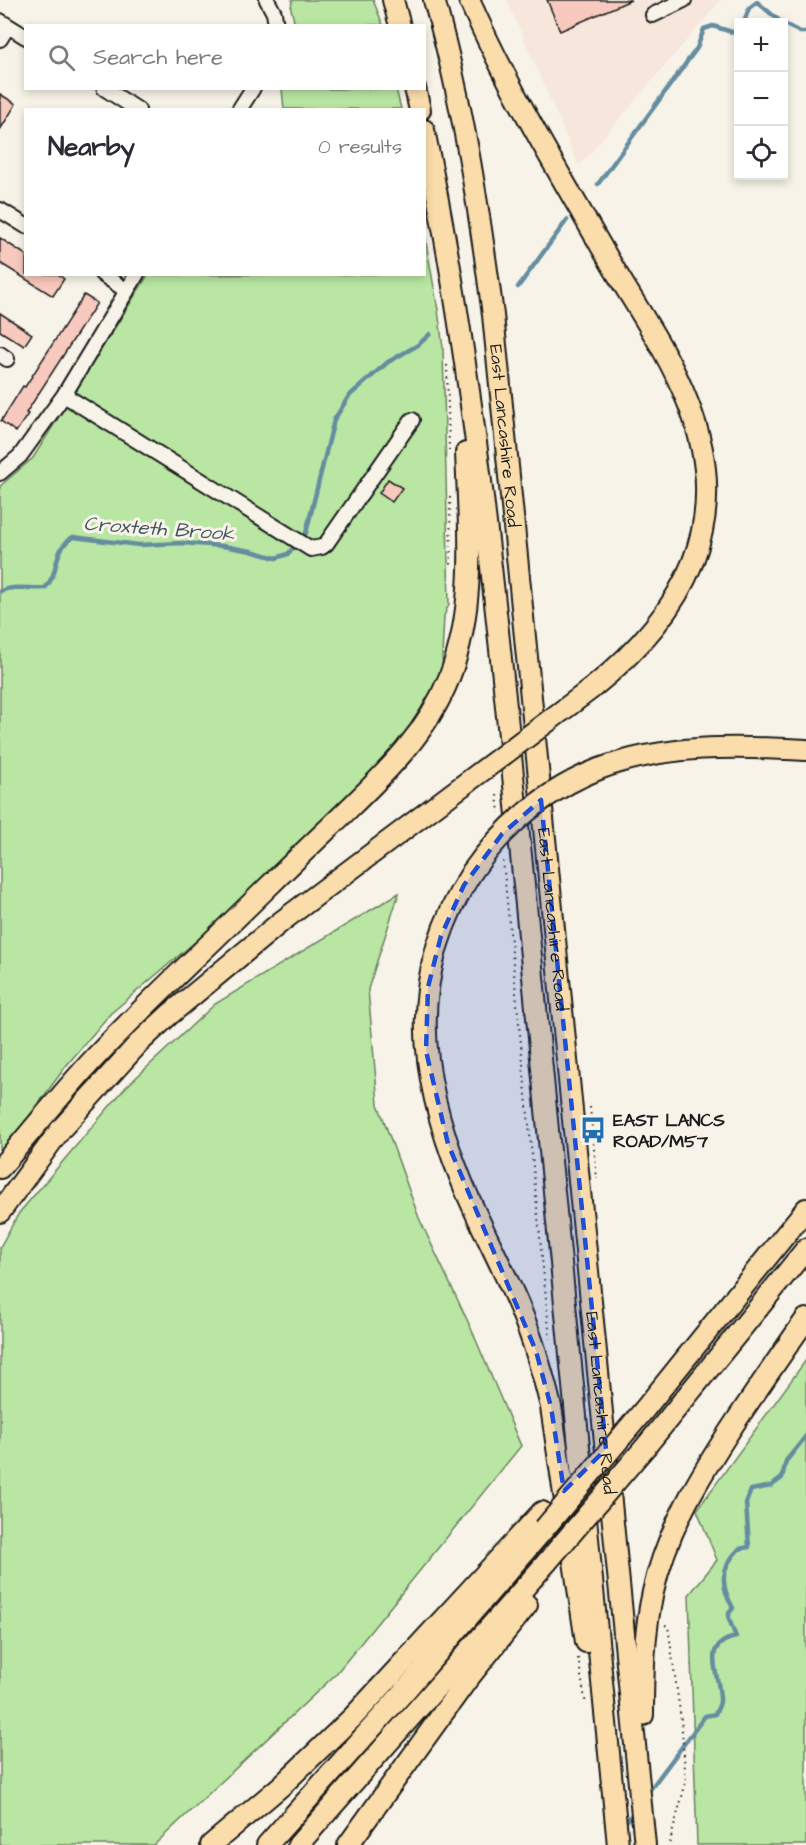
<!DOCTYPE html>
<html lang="en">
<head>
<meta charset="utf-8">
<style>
  :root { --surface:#fff; --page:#f7f7f7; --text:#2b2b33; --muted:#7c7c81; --line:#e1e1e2 }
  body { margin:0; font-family:"Architects Daughter",sans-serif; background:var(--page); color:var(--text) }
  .controls { position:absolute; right:18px; top:18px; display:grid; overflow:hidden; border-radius:0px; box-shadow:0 3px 9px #0003 }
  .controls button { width:54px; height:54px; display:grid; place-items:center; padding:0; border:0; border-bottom:2px solid var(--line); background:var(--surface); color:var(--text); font:30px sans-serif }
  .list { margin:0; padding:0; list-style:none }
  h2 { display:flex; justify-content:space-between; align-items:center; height:78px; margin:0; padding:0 24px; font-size:26px }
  h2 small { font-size:20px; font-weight:400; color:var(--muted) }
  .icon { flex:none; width:33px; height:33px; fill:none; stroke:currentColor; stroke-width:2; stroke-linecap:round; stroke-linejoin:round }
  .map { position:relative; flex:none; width:806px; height:1845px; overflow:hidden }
  .search { position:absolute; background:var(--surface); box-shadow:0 3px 9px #0003; left:24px; top:24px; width:402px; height:66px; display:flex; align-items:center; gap:15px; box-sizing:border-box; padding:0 21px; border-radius:0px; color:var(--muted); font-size:22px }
  .panel { position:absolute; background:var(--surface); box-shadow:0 3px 9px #0003; left:24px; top:108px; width:402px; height:168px; border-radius:0px }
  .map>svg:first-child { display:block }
  .built { fill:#f7e6db }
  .green { fill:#b9e6a3; stroke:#6a8160; stroke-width:1.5 }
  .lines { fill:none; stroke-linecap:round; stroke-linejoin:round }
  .stream { stroke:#658da0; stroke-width:4.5 }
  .building { fill:#f8c9be; stroke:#1c1c1c; stroke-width:1.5 }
  .minor-casing { stroke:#1c1c1c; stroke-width:18 }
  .highway-casing { stroke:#1c1c1c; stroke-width:24 }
  .path { stroke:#1c1c1c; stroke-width:2; stroke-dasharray:1.5 4.5; stroke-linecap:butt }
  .minor { stroke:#f7f3e8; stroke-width:14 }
  .highway { stroke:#fbddab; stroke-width:20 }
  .highway-bridge-casing { stroke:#1c1c1c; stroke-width:24; stroke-linecap:butt }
  .highway-bridge { stroke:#fbddab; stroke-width:20 }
  .marked { fill:#1d4ed8; fill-opacity:0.2; stroke:#1d4ed8; stroke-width:4.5; stroke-dasharray:12 8; stroke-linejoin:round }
  .labels { text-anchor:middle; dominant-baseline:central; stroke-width:6; stroke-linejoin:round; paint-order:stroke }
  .street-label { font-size:18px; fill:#1c1c1c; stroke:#f7f3e8 }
  .poi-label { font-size:18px; font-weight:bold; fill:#1c1c1c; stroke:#f7f3e8; text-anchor:start }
  .water-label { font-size:20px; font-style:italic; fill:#41555e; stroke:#f7f3e8 }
</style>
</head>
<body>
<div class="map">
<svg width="806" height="1845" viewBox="0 0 806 1845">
  <rect width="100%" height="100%" fill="#f7f3e8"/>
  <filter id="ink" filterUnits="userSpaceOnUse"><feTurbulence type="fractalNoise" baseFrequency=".0167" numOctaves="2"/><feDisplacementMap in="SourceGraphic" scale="12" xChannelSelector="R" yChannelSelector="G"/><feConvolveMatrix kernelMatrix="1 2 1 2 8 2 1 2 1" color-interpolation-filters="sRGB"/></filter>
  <g filter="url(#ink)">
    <path class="built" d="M507,0H721L579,166Z"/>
    <path class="green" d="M292,0H373L383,25H295L291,9Z
      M282,89H396L401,109H284Z
      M425,237L438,310L443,348L449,604L444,616L442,656L443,675L432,698L397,748L229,913L110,1014L66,1066L0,1156V486L33,458L148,275L424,274Z
      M399,893L368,989L378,1104L419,1218L470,1326L521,1446L335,1675L154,1845H0V1247L19,1213L126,1087L215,1004Z
      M806,1360V1845H697L689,1595L717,1560L697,1510Z"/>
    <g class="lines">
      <path class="stream" d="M744,22L749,8L757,2L781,22
        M784,24L800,32H806
        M598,184L697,48L704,29L713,26L738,34
        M518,287L567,220
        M0,591C15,585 29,589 45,588C61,571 51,551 73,537L139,545L182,543L223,546L251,551L276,558L288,554L306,533L334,420L349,396L388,362L418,345L430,334
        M646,1795L705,1716L715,1714C717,1710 720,1705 720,1701C721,1675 698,1645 736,1637L729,1619V1613L733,1608C720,1585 720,1568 739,1549L749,1547L746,1503L751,1490L771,1486L782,1478L786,1461L806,1436
        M623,1826L636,1809"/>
    </g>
    <path class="building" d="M547,0H631L560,31Z
      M0,94L16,104L0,130Z
      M0,238L26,255V274H57L64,279L53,296L0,263Z
      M84,295L97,303L26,413L28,414L16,432L1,421L23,386L25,387Z
      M0,313L32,334L24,346L0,331Z
      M388,479L402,488L392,502L379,493Z"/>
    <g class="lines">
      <g class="minor-casing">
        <path id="minor" d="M267,0L274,13L276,26
          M653,15L684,0
          M0,21L26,37
          M0,39L8,26
          M104,88L138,110
          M239,110L253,88
          M0,210L26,226
          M102,274L127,291
          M0,354L7,359
          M64,395L311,549L322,547L326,544L412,420
          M0,473L20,456L64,395L137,274"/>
      </g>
      <g class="highway-casing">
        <g id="highway">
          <path d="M393,0L400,26"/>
          <path id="s1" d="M434,0C463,103 479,209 493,315L645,1845"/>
          <path d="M469,0C509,90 560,175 609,260C636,307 669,353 688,403C736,523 684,614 591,689"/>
          <path d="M415,88L420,110"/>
          <path d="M424,130C477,382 499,639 525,895C556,1212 586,1529 618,1845"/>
          <path d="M599,769C666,744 735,746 806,750"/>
          <path d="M472,872C406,974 418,1075 462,1182C480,1226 503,1267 521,1311C534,1342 543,1374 551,1407L586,1642"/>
          <path d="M0,1168C29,1134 58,1098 88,1065C133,1016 183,970 230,924C264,891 297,858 331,826C377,781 425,739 449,678C477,608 469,527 466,453"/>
          <path d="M0,1212L61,1129L139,1043L169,1015L282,921L462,786"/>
          <path d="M644,1410L806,1209"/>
          <path d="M647,1445L806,1249"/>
          <path d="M643,1715C643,1674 644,1632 653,1592C667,1529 701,1474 736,1421C759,1387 782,1353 806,1319"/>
          <path d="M211,1845L281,1786L353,1717L542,1512"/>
          <path d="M267,1845L403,1693L544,1529"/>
          <path d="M298,1845L547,1562"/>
          <path d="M348,1845L467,1680L527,1605"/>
        </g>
      </g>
      <path class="path" d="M447,365L449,450
        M450,497L451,567
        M497,795L499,813
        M503,861L550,1339
        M590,1107L597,1179
        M665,1625L668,1626L681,1719L686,1782L669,1845
        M578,1658L586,1705"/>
      <use href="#minor" class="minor"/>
      <use href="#highway" class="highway"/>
      <g class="highway-bridge-casing">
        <path id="highway-bridge" d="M462,786L591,689
          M472,872C504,826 546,790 599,769
          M544,1529L644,1410
          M547,1562L647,1445"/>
      </g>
      <use href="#highway-bridge" class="highway-bridge"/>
    </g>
  </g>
  <path class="marked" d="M541,800L606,1449L564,1491L551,1407L536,1351L448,1144L426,1051L428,987L441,936L464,885L502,834Z"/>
  <defs>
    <g id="bus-bare" transform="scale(2.07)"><path d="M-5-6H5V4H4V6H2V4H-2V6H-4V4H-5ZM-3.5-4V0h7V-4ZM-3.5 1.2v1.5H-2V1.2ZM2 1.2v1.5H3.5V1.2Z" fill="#1f6fb2" stroke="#f7f3e8" stroke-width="2.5" paint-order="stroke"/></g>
  </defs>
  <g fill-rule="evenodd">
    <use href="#bus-bare" x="593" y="1130"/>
  </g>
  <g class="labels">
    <g class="street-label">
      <text stroke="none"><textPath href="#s1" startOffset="442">East Lancashire Road</textPath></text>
      <text stroke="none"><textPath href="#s1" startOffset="928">East Lancashire Road</textPath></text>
      <text stroke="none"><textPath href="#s1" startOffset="1414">East Lancashire Road</textPath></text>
    </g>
    <g class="poi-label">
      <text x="613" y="1120">EAST LANCS<tspan x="613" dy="21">ROAD/M57</tspan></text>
    </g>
    <g class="water-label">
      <text transform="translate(159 529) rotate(4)">Croxteth Brook</text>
    </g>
  </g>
</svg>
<div class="controls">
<button>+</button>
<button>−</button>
<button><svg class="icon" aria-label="locate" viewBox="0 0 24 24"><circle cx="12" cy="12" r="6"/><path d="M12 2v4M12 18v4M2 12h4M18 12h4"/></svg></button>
</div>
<div class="search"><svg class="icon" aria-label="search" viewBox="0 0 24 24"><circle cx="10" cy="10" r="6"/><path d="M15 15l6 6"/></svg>Search here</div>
<section class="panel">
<h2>Nearby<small>0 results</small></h2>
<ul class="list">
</ul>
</section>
</div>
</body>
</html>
